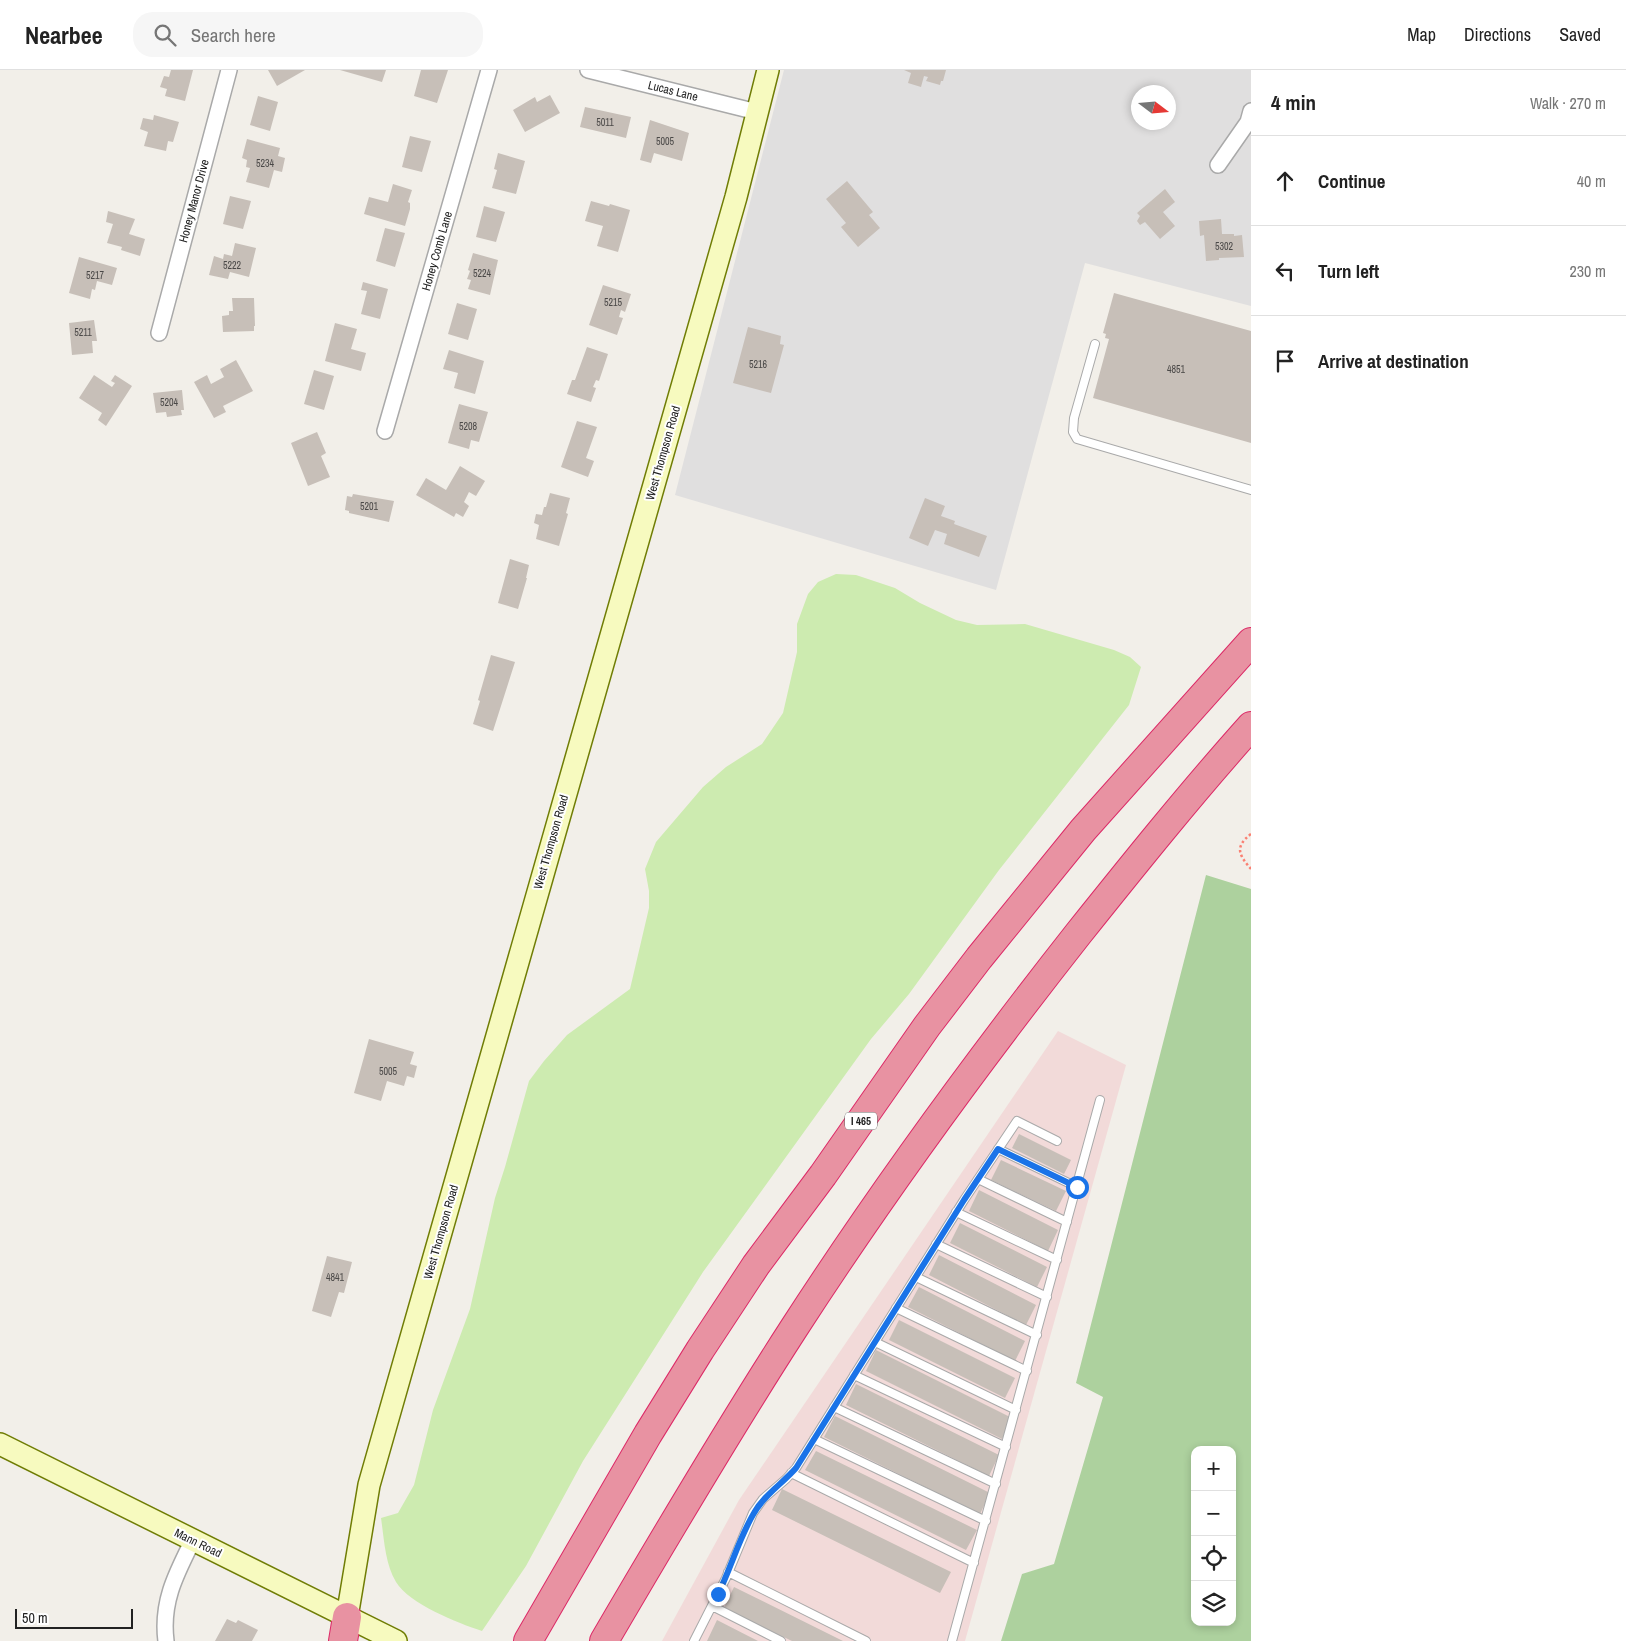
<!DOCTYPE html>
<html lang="en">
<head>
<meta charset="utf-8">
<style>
  :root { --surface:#fff; --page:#f6f6f6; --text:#222; --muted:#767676; --line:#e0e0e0 }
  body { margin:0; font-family:"Archivo Narrow",sans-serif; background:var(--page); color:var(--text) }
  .controls { position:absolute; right:15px; bottom:15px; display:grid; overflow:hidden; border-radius:10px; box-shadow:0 2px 8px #0003 }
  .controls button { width:45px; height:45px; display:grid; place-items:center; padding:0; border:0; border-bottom:1px solid var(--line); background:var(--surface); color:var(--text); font:25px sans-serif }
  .compass { position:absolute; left:1131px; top:15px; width:45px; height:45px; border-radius:50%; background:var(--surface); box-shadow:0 2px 8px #0003; rotate:106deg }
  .scale { position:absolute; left:15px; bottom:12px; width:118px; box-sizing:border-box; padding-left:5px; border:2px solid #222; border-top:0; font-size:14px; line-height:18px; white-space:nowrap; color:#222; -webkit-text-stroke:4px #fff; paint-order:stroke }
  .stop { position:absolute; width:15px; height:15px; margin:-11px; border:4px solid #1a73e8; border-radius:50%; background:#fff }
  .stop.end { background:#1a73e8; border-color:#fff; box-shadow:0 1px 5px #0008 }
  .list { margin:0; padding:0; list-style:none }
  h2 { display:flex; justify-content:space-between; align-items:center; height:65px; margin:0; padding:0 20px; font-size:21px }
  h2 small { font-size:16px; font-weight:400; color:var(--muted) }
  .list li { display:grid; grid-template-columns:32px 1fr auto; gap:15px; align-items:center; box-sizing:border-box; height:90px; padding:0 20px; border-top:1px solid var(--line) }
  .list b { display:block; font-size:19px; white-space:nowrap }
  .list em { font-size:16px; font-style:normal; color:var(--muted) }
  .icon { flex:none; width:28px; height:28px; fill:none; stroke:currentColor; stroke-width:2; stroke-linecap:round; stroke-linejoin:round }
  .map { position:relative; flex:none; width:1251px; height:1571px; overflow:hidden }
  header { display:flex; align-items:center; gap:30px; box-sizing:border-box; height:70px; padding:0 25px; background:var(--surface); border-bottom:1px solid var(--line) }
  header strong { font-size:24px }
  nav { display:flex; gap:28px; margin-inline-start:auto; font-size:18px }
  .search { width:350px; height:45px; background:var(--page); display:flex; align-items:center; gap:12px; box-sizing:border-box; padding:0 18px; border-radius:20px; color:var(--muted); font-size:19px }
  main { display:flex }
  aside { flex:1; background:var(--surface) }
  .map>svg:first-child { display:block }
  .residential { fill:#e0dfdf; fill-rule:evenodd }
  .commercial { fill:#f2dad9 }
  .grass { fill:#cdebb0 }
  .forest { fill:#add19e; fill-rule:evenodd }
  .building { fill:#c7bfb8 }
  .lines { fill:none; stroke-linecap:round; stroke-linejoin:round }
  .lane-casing { stroke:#a9a9a9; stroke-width:10 }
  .street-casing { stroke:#a9a9a9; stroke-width:18 }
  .secondary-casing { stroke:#707d05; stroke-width:24 }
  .highway-casing { stroke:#dc2a67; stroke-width:30 }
  .path { stroke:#fa8072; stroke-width:2.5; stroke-dasharray:2.5 2.5; stroke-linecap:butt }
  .lane { stroke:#fff; stroke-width:8 }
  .street { stroke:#fff; stroke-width:15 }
  .secondary { stroke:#f7fabf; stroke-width:21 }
  .highway { stroke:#e892a2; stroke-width:28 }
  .route { stroke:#1a73e8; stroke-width:6 }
  .labels { text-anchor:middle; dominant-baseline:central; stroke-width:4; stroke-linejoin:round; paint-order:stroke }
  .number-label { font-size:10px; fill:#4b4948 }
  .shield { fill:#fff; stroke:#646464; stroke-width:1 }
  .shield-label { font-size:11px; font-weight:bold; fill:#222 }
  .street-label { font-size:12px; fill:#222; stroke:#fff }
</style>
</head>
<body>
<header>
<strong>Nearbee</strong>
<div class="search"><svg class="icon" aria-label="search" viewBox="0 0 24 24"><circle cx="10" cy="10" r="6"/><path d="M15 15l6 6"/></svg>Search here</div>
<nav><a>Map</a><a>Directions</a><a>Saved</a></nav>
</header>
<main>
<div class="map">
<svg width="1251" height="1571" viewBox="0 0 1251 1571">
  <rect width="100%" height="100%" fill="#f2efe9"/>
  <path class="residential" d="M784,0H1251V236L1085,193L996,520L675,425ZM1138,22H1168V52H1138Z"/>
  <path class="commercial" d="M1058,961L1126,995L965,1571H662L739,1430Z"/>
  <path class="grass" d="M836,504L856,505L895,518L920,533L956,550L977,555L1025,554L1114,580L1130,587L1141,597L1129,635L999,800L909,924L871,969L703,1202L583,1391L526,1496L482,1561C458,1553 409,1534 396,1512C385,1494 384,1468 381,1448L398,1443L414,1415L433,1340L470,1239L495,1128L505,1097L529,1011L544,991L567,965L630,919L649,838V821L645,799L656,772L703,717L726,697L762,674L783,643L797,582V554L808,524L818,512Z"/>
  <path class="forest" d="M1206,805L1251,819V1571H1001L1022,1504L1054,1494L1103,1327L1076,1313ZM1195,1380H1232V1552H1195Z"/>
  <path class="building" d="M171,0H193L185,31L165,26L167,19L160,17L164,6L169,7Z
    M268,0H305L277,16Z
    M340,0H386L382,12Z
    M421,0H448L437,33L414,26Z
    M904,0H946L943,11H941L940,15L926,11L928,7L924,6L921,17L908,13L911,3Z
    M550,25L560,43L525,62L513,40L535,27L537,32Z
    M258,26L278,32L270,61L250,55Z
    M585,37L631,47L626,68L580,57Z
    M154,45L179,52L173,72L168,71L166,81L144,76L148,62L140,59L143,48L153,50Z
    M650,50L689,63L682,91L654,83L651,93L640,90Z
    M410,66L431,71L422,102L402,97Z
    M247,69L280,78L278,86L285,88L282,102L274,100L269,118L246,112L250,98L246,97L247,90L242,88Z
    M498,83L525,91L516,124L492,118L497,100L494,99Z
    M847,111L873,142L869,145L880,158L858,177L841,157L846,153L826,129Z
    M393,114L412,120L408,132L410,133V139L405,156L364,144L369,127L388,132Z
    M1165,119L1175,132L1163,142L1175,156L1160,169L1145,152L1140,155L1137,151L1140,146L1137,143Z
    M230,126L251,131L243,159L223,154Z
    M591,131L609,136L610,134L630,140L618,182L597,176L603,156L585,151Z
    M484,136L505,142L496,172L476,167Z
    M108,141L135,149L129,164L145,169L140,186L121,180L122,177L107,173L113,154L106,152Z
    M1221,149L1222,164H1234V166L1242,165L1244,187L1219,188V190L1206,191L1204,165L1200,166L1199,151Z
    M385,158L405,163L395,197L376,191Z
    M235,173L256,178L249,207L230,202L228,209L209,205L214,186L223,189L224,184L232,186Z
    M473,183L498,190L490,225L468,219L471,210L467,209L470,201L468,200Z
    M79,187L117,198L112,215L97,211L95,220L92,219L90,229L69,223Z
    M363,212L388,219L380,249L361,244L367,221L361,220Z
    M603,215L631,224L625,242L621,240L619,247L623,248L617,265L589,255Z
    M1114,223L1251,261V373L1093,328L1109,269L1105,268L1106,264L1103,263Z
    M232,228H254L255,256H254V261L223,262L222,246L229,245V241H233Z
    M457,233L477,239L468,270L448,264Z
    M94,250L97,271H92L93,283L72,285L69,253Z
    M335,253L357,259L351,279L366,283L361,301L325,291Z
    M748,257L781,266L780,274L784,275L771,323L733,313Z
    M587,277L608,284L599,311L596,310L593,317L596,318L591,332L567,324L572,310H575Z
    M449,280L484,291L475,324L454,318L458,303L443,299Z
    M236,290L253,321L223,336L226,342L214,348L194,312L207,305L211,314L224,307L220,299Z
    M314,300L334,306L324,340L304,334Z
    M94,305L112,317L115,313L111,311L115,305L132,316L106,356L98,350L102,343L79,328Z
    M182,320L184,340H181L182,345L167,347L166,342L156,343L153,323Z
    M459,334L488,342L479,372L471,370L469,379L448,373Z
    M577,351L597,357L586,388L594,391L588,407L561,397Z
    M317,362L326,383L321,386L330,407L308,416L291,373Z
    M460,396L485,411L476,426L469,422L464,432L469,436L463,447L456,443L454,447L416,425L426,408L446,420Z
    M550,423L570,428L566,443L568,444L559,476L536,469L539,455L534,453L536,444L542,445L544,437H546Z
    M353,424L394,431L389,452L349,443V441L345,440L347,426L352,427Z
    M925,428L945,436L941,446L955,451L954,454L987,466L979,487L944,474L947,464L935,460L928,476L909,468Z
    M510,489L529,495L526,508H527L518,539L498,533Z
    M491,585L515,592L493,661L473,654L480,631L478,630Z
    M369,969L414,982L410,994L417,996L414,1008L407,1006L404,1016L387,1011L381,1031L354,1023Z
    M1019,1064L1071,1090L1064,1104L1012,1078Z
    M1001,1090L1066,1121L1056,1141L991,1110Z
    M979,1120L1058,1160L1048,1181L969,1141Z
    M960,1153L1047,1197L1037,1217L950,1173Z
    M939,1185L1036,1235L1026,1255L929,1205Z
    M327,1186L352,1192L344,1223L339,1222L331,1247L312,1241Z
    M919,1217L1025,1271L1015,1291L908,1237Z
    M899,1250L1015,1308L1005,1328L889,1270Z
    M876,1280L1012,1348L1002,1369L866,1301Z
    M856,1314L999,1385L989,1406L846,1335Z
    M835,1346L990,1423L980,1444L824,1367Z
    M816,1381L977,1460L966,1480L805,1400Z
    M782,1419L951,1502L940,1523L772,1440Z
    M734,1517L843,1571H792L724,1538Z
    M227,1549L236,1553L238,1550L258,1560L252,1571H215Z
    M717,1550L758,1571H707Z"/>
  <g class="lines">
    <g class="lane-casing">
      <path id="lane" d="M1095,274L1074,348L1073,362L1077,369L1251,420
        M998,1079L1077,1117
        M978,1109L1067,1152
        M956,1142L1057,1190
        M936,1174L1047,1227
        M916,1207L1037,1265
        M896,1238L1027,1301
        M875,1272L1016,1340
        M854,1305L1006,1377
        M834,1337L996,1414
        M814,1369L986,1451
        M791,1403L974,1493
        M728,1502L866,1571
        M712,1536L781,1571
        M694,1571L726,1508L753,1443L763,1429L786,1409L796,1398L964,1130L1017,1051L1057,1071
        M952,1571L1100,1030"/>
    </g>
    <g class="street-casing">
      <path id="street" d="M588,0L757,42
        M1218,95L1248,52L1251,41
        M159,263L229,0
        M385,361L489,0
        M166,1571C161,1532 176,1504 193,1470"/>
    </g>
    <g class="secondary-casing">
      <path id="secondary" d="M0,1374L396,1571
        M347,1547L369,1415L736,127L768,0"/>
    </g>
    <g class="highway-casing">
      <path id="highway" d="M343,1571L347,1547
        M528,1571L648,1364L700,1280L756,1195L823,1105L927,956L979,888L1083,760L1251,572
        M604,1571C666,1465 728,1360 794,1258C882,1122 978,991 1078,864C1134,794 1191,723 1251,656"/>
    </g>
    <path class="path" d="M1251,764C1234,777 1239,785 1251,799"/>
    <use href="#lane" class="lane"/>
    <use href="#street" class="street"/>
    <use href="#secondary" class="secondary"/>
    <use href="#highway" class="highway"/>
  </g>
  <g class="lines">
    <path class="route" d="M718,1524C731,1498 739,1468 754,1443C764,1425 782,1414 796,1398L964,1130L998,1079L1077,1117"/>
  </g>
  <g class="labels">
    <g class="number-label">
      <text x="605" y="52">5011</text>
      <text x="665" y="71">5005</text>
      <text x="265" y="93">5234</text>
      <text x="1224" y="176">5302</text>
      <text x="232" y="195">5222</text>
      <text x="482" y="203">5224</text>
      <text x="95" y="205">5217</text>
      <text x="613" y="232">5215</text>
      <text x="83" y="262">5211</text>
      <text x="758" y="294">5216</text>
      <text x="1176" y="299">4851</text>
      <text x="169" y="332">5204</text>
      <text x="468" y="356">5208</text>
      <text x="369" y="436">5201</text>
      <text x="388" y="1001">5005</text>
      <text x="335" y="1207">4841</text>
    </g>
    <rect class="shield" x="845" y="1042.5" width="32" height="17" rx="4"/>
    <g class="shield-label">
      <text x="861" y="1051">I 465</text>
    </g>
    <g class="street-label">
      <text transform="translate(673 21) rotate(14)">Lucas Lane</text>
      <text transform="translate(194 131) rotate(-75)">Honey Manor Drive</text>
      <text transform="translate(437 181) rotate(-74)">Honey Comb Lane</text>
      <text transform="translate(663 383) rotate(-74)">West Thompson Road</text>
      <text transform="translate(551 772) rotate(-74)">West Thompson Road</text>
      <text transform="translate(441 1162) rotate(-74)">West Thompson Road</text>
      <text transform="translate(198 1473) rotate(26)">Mann Road</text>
    </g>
  </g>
</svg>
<div class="controls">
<button>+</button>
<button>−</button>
<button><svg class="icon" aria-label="locate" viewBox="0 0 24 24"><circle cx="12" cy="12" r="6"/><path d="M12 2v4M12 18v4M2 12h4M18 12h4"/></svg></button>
<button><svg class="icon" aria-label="layers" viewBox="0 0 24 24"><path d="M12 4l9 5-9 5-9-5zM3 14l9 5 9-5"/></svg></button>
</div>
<svg class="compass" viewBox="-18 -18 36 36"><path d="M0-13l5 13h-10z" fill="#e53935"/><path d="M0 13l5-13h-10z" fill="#767676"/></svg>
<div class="scale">50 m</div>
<div class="stop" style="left:1077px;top:1117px"></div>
<div class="stop end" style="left:718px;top:1524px"></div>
</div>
<aside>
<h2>4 min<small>Walk · 270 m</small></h2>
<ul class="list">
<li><svg class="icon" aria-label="ahead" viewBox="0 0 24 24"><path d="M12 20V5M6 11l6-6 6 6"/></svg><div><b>Continue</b></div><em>40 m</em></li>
<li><svg class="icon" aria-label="left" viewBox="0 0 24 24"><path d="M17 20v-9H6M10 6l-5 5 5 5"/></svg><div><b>Turn left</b></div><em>230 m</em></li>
<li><svg class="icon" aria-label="arrive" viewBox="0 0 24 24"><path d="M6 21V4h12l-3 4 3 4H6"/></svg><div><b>Arrive at destination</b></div></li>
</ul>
</aside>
</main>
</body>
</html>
